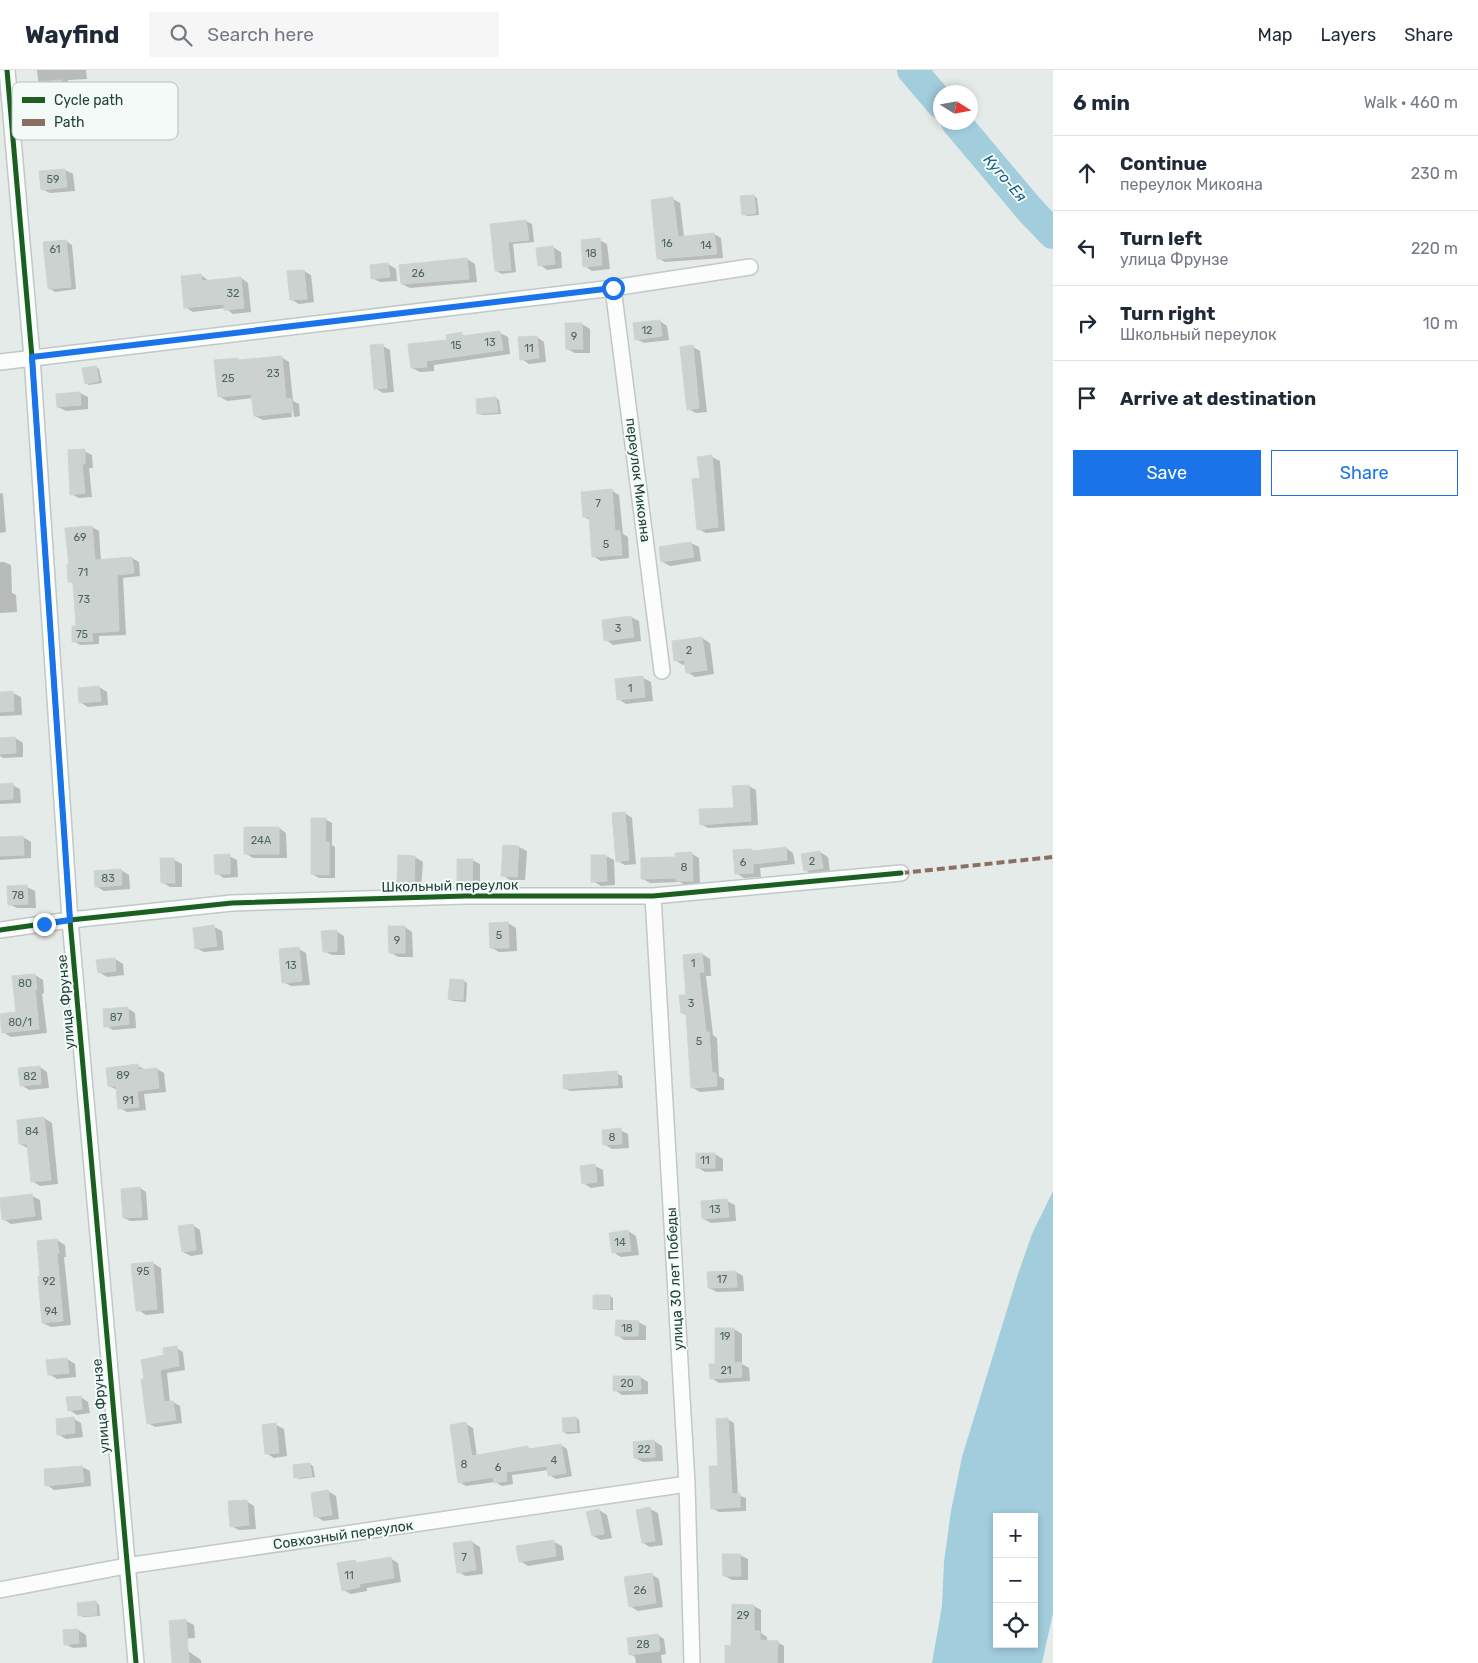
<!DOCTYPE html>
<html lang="en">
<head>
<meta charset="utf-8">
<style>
  :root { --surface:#fff; --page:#f6f6f7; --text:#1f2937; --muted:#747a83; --line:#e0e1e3; --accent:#1a73e8 }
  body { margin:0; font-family:Rubik,sans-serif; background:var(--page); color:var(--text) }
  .controls { position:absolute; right:15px; bottom:15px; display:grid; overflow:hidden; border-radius:0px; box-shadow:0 2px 8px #0003 }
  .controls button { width:45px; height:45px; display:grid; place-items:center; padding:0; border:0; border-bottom:1px solid var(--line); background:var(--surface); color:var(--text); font:25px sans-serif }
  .compass { position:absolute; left:933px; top:15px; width:45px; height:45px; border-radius:50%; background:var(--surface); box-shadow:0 2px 8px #0003; rotate:101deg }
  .stop { position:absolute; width:15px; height:15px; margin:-11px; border:4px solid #1a73e8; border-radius:50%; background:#fff }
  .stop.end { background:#1a73e8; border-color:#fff; box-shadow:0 1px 5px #0008 }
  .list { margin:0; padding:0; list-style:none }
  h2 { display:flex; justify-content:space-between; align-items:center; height:65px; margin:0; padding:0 20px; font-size:21px }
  h2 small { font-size:16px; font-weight:400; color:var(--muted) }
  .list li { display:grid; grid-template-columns:32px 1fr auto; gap:15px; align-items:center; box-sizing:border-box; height:75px; padding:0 20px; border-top:1px solid var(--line) }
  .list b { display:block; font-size:19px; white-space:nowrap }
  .list p { margin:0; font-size:16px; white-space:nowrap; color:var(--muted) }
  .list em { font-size:16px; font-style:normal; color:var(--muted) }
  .actions { display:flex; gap:10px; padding:15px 20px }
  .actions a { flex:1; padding:11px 0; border:1px solid var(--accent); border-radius:0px; text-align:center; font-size:18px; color:var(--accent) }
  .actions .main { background:var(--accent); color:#fff }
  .icon { flex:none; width:28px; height:28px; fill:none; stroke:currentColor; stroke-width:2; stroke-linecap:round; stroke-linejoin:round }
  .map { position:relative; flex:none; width:1053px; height:1593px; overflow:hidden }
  header { display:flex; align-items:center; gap:30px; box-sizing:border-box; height:70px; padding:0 25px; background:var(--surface); border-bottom:1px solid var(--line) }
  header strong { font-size:24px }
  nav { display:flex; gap:28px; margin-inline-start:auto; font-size:18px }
  .search { width:350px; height:45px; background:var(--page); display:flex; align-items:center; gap:12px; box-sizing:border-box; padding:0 18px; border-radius:0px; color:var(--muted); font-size:19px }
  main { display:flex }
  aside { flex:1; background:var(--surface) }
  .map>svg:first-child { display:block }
  .water { fill:#a2cddd; fill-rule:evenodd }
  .shadow { fill:#0003 }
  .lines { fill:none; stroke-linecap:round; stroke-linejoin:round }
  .river { stroke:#a2cddd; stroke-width:30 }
  .building { fill:#ccd2d0; stroke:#ced4d2 }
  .street-casing { stroke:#c2c8c6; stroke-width:18 }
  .street { stroke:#fbfcfc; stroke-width:15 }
  .quiet { stroke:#8d6e63; stroke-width:4; stroke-dasharray:8 4; stroke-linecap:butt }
  .cycleway-casing { stroke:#f3faf7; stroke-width:8 }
  .cycleway { stroke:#1b5e20; stroke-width:5 }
  .route { stroke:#1a73e8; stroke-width:6 }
  .labels { text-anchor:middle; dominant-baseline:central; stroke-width:4; stroke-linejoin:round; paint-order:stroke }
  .number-label { font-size:11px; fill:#4c6662 }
  .street-label { font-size:14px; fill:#20413c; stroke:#f3faf7 }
  .water-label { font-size:15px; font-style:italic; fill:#146283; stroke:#f3faf7 }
  .key { fill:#f3faf7; stroke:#b4c2bf; stroke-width:1 }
  .key-label { font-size:14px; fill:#20413c }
</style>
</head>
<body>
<header>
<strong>Wayfind</strong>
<div class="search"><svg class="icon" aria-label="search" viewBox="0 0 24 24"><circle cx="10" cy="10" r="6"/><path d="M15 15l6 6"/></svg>Search here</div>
<nav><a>Map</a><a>Layers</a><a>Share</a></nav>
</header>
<main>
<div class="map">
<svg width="1053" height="1593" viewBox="0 0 1053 1593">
  <rect width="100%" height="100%" fill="#e5ebe9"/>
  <path class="water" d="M1053,1121V1543L1042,1593H932L942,1536L944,1492L951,1441L962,1387L1017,1207L1032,1164ZM997,1447H1034V1574H997Z"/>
  <path class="shadow" d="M37,0H86L87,9L68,10L70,26L64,27L67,57L45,59L38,55L42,43Z
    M65,100L73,104L75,121L50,123L42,119Z
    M754,126L757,128L759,145L747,146L743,144Z
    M673,129L680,133L684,167L714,164L721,168L723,188L665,192L658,188Z
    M526,151L532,154L534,172L513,174L516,202L502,204L496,201L491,155Z
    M599,170L607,174L610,199L592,201L585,196Z
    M66,171L72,175L76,219L55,222L49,218Z
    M553,177L561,182L562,198L547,200L540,195Z
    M467,189L475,194L477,212L410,218L402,214Z
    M388,194L396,199L397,211L380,212L372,208Z
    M304,201L311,205L314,232L299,234L292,230Z
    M201,205L209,211L241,208L248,213L251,242L233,244L225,238L193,242L185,237Z
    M660,251L667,256L669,270L644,273L636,269Z
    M582,254L590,259V283H575L567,279Z
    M500,263L508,267L510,284L434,295V301L420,302L412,298L448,271L461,264L467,267Z
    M537,267L544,272L546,292L529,294L522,289Z
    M383,276L390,280L394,322L383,323L375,318Z
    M693,277L700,281L707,342L696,343L688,339Z
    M281,287L289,292L293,331L299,334L300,346L294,347L292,331H290L292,347L263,350L255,346L253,328L227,331L219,326L237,289L241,291Z
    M96,297L99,299L102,313L89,315L86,313Z
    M80,323L88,327V339L66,341L58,337Z
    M496,328L499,330L501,344L482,345L478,343Z
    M84,381L92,385L93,398H89L92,427L79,428L71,424Z
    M712,387L720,391L725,461L706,463L698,459L701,409Z
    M611,420L619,425L623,464L628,467L629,488L601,491L593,486L590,450L584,447Z
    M0,423L3,424L6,462L0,463Z
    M92,457L99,461L101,491L132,488L139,492L140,506L123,508L126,565L99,566V574L80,575L74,571L77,557L74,514L69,511L70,495L67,460Z
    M691,473L699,477L701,491L670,496L663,492Z
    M0,492H4L11,495L12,523L16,525L17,542L0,543Z
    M631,547L639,551L641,571L613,575L606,570Z
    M702,568L710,573L714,604L695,607L687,602L686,594L683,595L675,590Z
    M643,608L651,612L653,631L626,634L618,629Z
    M99,617L107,622L108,635L88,637L80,632Z
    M0,623H13L21,627L22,645L0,646Z
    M15,668L23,673V687L3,688L0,686V669Z
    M0,715H12L20,719L21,733L0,734Z
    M749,716L756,720L758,755L708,758L701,754L735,739L733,717Z
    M625,743L632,748L636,794L625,795L617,791Z
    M325,749L332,753V775L335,777V808H319L312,804Z
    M279,758L286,763L287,788H253L245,783Z
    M23,767L31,772V788L0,790V768Z
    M519,777L527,781L525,810H510L502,805Z
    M786,778L793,783L795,794L760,798L761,807L744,808L736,803L752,781L754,782Z
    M820,782L828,787L830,802L813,805L805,800Z
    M692,784L699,788L700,814L685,815L680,812L650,813L643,809L676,788Z
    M229,786L237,790L238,807L224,808L216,803Z
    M606,786L614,790L615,815L601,816L593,811Z
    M415,787L423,792L421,818L406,817L398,813Z
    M162,790H174L182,794V817H170L162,812Z
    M472,790L480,794V815H466L459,811Z
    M121,800L129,805L130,819L104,821L96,816L95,802Z
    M27,817L35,821L36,838H17L9,834Z
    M508,853L516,858L517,881L499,882L492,878Z
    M214,857L222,861L224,880L204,882L196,878Z
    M405,857L412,862L413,887H398L390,882Z
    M336,861L344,866L345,885H332L324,881Z
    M299,879L306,883L310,915L291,916L283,912Z
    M702,884L710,889L711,906H706L713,965L717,968L719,1006L724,1009V1020L700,1022L693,1018L688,946L682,943L687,926L685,886Z
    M115,889L123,894L124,905L107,907L99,902Z
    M35,905L43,910L44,923L42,924L47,963L11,967L3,962L17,943Z
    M464,911L467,913L466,932L453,931L449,929Z
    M127,938L135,943L136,958L113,960L106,956Z
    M138,996L146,1000L157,999L164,1003L166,1022L144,1024L146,1040L127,1042L120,1038L118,1020L109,1016Z
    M40,997L47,1002L49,1018L29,1020L21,1015Z
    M616,1003L622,1006L623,1018L570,1021L564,1018Z
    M44,1048L52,1053L58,1114L40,1116L32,1111L29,1079L20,1074Z
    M620,1060L628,1064L629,1078L612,1079L604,1074Z
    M715,1084L723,1089V1101L705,1102L697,1097Z
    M595,1096L603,1100L604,1116L591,1118L583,1113Z
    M140,1118L146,1122L148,1150L130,1151L124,1148Z
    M32,1126L40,1130L42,1150L11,1154L3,1149Z
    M727,1131L735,1135L736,1151L711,1153L704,1149Z
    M192,1155L200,1160L203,1184L191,1186L183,1182Z
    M628,1161L636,1166L639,1185L621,1187L613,1182L611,1164Z
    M57,1170L65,1175L66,1187H64L71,1255L51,1257L43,1253L41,1207Z
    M153,1193L161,1198L164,1243L146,1245L138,1240Z
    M736,1202L743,1206L744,1221L717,1222L709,1218Z
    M610,1226L613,1228V1240H598L594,1238Z
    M638,1252L646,1256V1270H624L617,1265Z
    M734,1259L742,1264V1294L749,1298L750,1311L719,1313L711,1308Z
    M176,1278L183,1282L185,1300L167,1303L170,1333L173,1332L180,1336L182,1353L155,1357L148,1353L146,1310L165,1286Z
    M67,1289L75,1294L76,1307L57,1309L49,1304Z
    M640,1307L648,1312V1324L622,1325L615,1320Z
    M81,1327L88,1332L90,1343L77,1345L69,1340Z
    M576,1348L579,1350L580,1363L567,1364L564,1362Z
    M74,1349L81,1353L83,1367L66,1369L58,1364Z
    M727,1349L734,1353L738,1425L746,1428V1441L719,1442L712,1438Z
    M466,1354L473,1358L477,1387L527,1378L531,1380L561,1375L567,1379L572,1406L556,1409L549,1405V1400L512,1405L513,1414L502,1416L495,1412L466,1416L459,1412Z
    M276,1355L284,1359L287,1386L274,1388L266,1383Z
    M654,1371L662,1376L663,1391L643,1392L635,1388Z
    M310,1394L313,1396L315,1407L299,1409L296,1407Z
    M82,1397L90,1401L91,1416L54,1420L47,1415Z
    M328,1421L336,1426L339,1449L323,1451L316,1446Z
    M246,1431L254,1436L256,1459L239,1460L231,1456Z
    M650,1439L658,1443L663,1475L650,1477L643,1473Z
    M599,1440L607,1445L612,1468L601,1470L593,1466Z
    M472,1472L480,1477L483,1504L466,1506L458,1502Z
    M554,1472L562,1476L564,1490L528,1496L520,1491Z
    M740,1485L748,1489V1510H732L725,1506Z
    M390,1488L398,1493L401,1512L367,1518V1521L351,1524L343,1520L355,1491L359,1494Z
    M651,1504L659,1509L663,1537L638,1541L630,1536Z
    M96,1532L99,1535L100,1546L83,1547L80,1545Z
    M754,1536L761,1540V1563L767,1567V1572H777L784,1576V1593H726Z
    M186,1551L194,1555L195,1568L179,1569Z
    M78,1560L86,1565L87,1577L73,1578L65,1574Z
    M658,1565L664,1569L666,1584L661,1585L662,1593H636L635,1587L630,1584Z
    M188,1581L201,1590V1593H174Z"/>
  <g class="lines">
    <path class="river" d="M912,0L941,34
      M956,52L1030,140L1053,164"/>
  </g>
  <path class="building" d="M62,10L64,23L58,24L61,53L37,56L36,43L41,42L37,12Z
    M65,99L67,117L41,120L39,101Z
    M754,125L756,143L742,145L740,126Z
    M673,127L678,167L714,163L717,184L657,189L651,130Z
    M526,150L529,170L508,172L511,200L495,201L490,154Z
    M600,168L602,195L583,197L581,170Z
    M66,170L71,217L48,219L43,172Z
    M553,176L555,194L538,196L536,178Z
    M467,188L469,209L401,214L399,195Z
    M388,193L390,207L371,209L370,195Z
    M304,200L307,229L290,230L287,201Z
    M201,204L202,211L241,207L244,238L224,240V234L184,238L181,206Z
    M660,250L662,266L635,270L633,253Z
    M565,253H582L583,279H566Z
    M500,261L503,280L426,291L427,297L411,298L408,274L447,270L446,265L462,262V266Z
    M537,266L539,288L520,290L518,267Z
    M383,274L387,318L374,319L370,275Z
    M693,275L699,338L687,340L680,277Z
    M282,286L286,329L291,328L293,342L254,346L251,324L218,327L214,290L238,288V290Z
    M96,296L99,311L85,314L82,298Z
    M80,322L81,335L57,337L56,324Z
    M496,327L498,342L477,344L476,329Z
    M85,379V394H82L85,423L70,425L68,380Z
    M712,385L718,457L697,460L692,409L700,408L697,387Z
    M612,419L615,461H620L622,485L592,487L589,447H583L581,422Z
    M92,456L95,490L132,487L134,503L117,505L119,561L92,563L93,571L72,572V556H76L73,512H68L67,494H69L65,458Z
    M691,472L694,487L661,492L659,477Z
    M631,546L634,567L604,571L602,550Z
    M702,567L707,600L686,603L684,590L674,591L672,571Z
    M643,606L645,627L617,630L615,609Z
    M99,616L101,631L79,633L78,618Z
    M13,621L14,641L0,642V622Z
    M15,667L16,683L0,684V668Z
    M13,713V729L0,730V714Z
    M749,715L751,751L700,755L699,739L734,738L732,716Z
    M625,742L629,790L616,792L612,743Z
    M311,748H326L325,772H329V805L311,804Z
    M244,757H279V784H244Z
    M23,766L24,785L0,786V767Z
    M503,775L519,776L517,807L501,806Z
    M786,777L787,790L753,794V803L735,804L733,780L752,779V781Z
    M820,781L823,798L804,801L801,784Z
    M692,782L693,811H676V808L641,809V788L675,787V783Z
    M230,784V804H215L214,785Z
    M398,785L415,786L414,814L397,813Z
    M591,785H606L607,811L591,812Z
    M160,788H174L175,813H161Z
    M457,789H473L472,812L457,811Z
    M121,799L122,815L95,817L94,801Z
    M27,815L28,834L8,835L7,816Z
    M508,852L509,878H490L489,853Z
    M214,855L217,876L195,879L193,858Z
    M388,856H405V883H389Z
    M337,860V881L323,882L321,861Z
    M299,877L302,911L282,913L279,879Z
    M702,883L704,902H699L706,962H709L712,1003H716L717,1016L691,1018L686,943H681L679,925H686L683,885Z
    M115,888L116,901L98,903L96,890Z
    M35,904L37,919L35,920L39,959L2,963L0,944L16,942L12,906Z
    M450,909L464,910L463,930L448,929Z
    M128,937L129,954L104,957L103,939Z
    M138,994L139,1000L157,998L159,1018L137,1021L139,1037L118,1039L116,1016H108L106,998Z
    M40,996L41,1014L20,1016L18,998Z
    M617,1001L618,1015L563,1019V1005Z
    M44,1047L51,1110L31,1112L27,1074H19L17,1050Z
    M621,1058L622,1074L603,1075L602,1060Z
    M696,1083H715V1098H696Z
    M595,1094L597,1112L582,1114L580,1096Z
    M140,1117L142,1147L123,1148L121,1119Z
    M32,1124L35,1146L2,1150L0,1128Z
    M727,1129L729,1147L702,1149L701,1131Z
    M193,1154L196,1180L182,1182L178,1156Z
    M628,1160L631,1181L612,1183L609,1163Z
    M57,1169L59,1183H57L63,1251L42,1253L38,1206H40L37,1171Z
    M153,1192L157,1239L136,1241L131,1194Z
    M736,1201L737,1217L708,1218L707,1202Z
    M593,1225H610V1239H593Z
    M616,1250L639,1251L638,1266H615Z
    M715,1258H734V1293L741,1292L742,1307L710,1309L709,1294H715Z
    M177,1276L179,1296L160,1300L164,1332L173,1331L176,1350L147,1354L141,1309H144L141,1290L164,1285L163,1278Z
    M67,1288L69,1303L48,1305L46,1290Z
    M613,1306H640L641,1320L613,1321Z
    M81,1326L82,1339L68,1341L66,1327Z
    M74,1347L75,1363L57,1365L56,1349Z
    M576,1347L577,1361L563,1362L562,1348Z
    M728,1348L732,1424L740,1423V1437L711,1439L709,1396H718L716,1349Z
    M466,1352L472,1386L528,1376V1379L561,1374L566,1403L548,1406L547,1396L506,1402L507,1411L494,1413L493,1407L458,1413L450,1355Z
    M276,1353L279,1383L265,1384L262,1355Z
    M654,1370L655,1387L634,1388L633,1372Z
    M310,1393L312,1406L294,1408L293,1395Z
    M82,1396L84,1412L45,1416L44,1399Z
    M328,1420L332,1445L314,1447L311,1423Z
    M247,1430L249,1455L230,1457L228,1431Z
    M650,1437L655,1471L642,1473L636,1440Z
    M599,1439L604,1464L592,1466L586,1442Z
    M554,1470L556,1486L519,1492L516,1476Z
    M472,1471L476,1500L457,1503L453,1473Z
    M722,1484H740L741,1506H723Z
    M391,1487L394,1508L359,1514L360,1517L342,1521L337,1493L355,1490L356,1493Z
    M652,1503L656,1533L629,1537L624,1507Z
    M96,1531L97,1545L78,1546L77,1533Z
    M732,1534L754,1535V1561H760V1570L778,1571L777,1593H725V1575L731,1576Z
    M186,1549L189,1593H172L169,1551Z
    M78,1559L79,1573L64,1575L63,1560Z
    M658,1564L660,1581L629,1585L627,1568Z"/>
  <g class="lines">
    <g class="street-casing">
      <path id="street" d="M7,0L32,287L70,850L136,1593
        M613,218L662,601
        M0,292L613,218L750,197
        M653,826L687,1414L692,1593
        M0,860L70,850L232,833L466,826H653L901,803
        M0,1520L126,1496L687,1414"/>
    </g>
    <use href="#street" class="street"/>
    <path class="quiet" d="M901,803L1053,787"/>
    <g class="cycleway-casing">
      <path id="cycleway" d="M7,0L32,287L70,850L136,1593
        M0,860L70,850L232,833L466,826H653L901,803"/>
    </g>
    <use href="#cycleway" class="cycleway"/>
  </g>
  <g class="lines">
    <path class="route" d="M44,854L70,850L32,287L613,218"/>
  </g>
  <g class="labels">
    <g class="number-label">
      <text x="53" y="109">59</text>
      <text x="667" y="173">16</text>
      <text x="706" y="175">14</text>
      <text x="55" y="179">61</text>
      <text x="591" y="183">18</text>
      <text x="418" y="203">26</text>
      <text x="233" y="223">32</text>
      <text x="647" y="260">12</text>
      <text x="574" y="266">9</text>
      <text x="490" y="272">13</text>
      <text x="456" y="275">15</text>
      <text x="529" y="278">11</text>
      <text x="273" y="303">23</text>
      <text x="228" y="308">25</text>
      <text x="598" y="433">7</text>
      <text x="80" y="467">69</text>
      <text x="606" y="474">5</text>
      <text x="83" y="502">71</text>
      <text x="84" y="529">73</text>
      <text x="618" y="558">3</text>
      <text x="82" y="564">75</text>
      <text x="689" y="580">2</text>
      <text x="630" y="618">1</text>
      <text x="261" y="770">24А</text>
      <text x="812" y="791">2</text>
      <text x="743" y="792">6</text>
      <text x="684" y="797">8</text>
      <text x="108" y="808">83</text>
      <text x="18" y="825">78</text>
      <text x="499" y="865">5</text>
      <text x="397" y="870">9</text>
      <text x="693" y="893">1</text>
      <text x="291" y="895">13</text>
      <text x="25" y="913">80</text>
      <text x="691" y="933">3</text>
      <text x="116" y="947">87</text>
      <text x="20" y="952">80/1</text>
      <text x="699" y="971">5</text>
      <text x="123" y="1005">89</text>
      <text x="30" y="1006">82</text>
      <text x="128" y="1030">91</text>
      <text x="32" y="1061">84</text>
      <text x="612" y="1067">8</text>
      <text x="705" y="1090">11</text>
      <text x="715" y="1139">13</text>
      <text x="620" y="1172">14</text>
      <text x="143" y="1201">95</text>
      <text x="722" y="1209">17</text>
      <text x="49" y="1211">92</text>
      <text x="51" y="1241">94</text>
      <text x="627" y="1258">18</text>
      <text x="725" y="1266">19</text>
      <text x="726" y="1300">21</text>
      <text x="627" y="1313">20</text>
      <text x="644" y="1379">22</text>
      <text x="554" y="1390">4</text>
      <text x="464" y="1394">8</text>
      <text x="498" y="1397">6</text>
      <text x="464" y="1487">7</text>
      <text x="349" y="1505">11</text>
      <text x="640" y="1520">26</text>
      <text x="743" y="1545">29</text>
      <text x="643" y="1574">28</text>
    </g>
    <g class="street-label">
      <text transform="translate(638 410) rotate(83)">переулок Микояна</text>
      <text transform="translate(450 816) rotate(-1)">Школьный переулок</text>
      <text transform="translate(66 932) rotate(-95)">улица Фрунзе</text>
      <text transform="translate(675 1209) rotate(-93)">улица 30 лет Победы</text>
      <text transform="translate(101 1336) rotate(-95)">улица Фрунзе</text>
      <text transform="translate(343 1465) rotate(-8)">Совхозный переулок</text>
    </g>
    <g class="water-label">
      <text transform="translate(1005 108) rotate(49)">Куго-Ея</text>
    </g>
  </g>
  <rect x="12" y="12" width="166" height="58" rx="8" class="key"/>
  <rect x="22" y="27" width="23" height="6" fill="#1b5e20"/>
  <rect x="22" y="49" width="23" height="7" fill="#8d6e63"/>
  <g class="key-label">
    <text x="54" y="35">Cycle path</text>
    <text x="54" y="57">Path</text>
  </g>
</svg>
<div class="controls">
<button>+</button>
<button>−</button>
<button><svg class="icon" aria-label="locate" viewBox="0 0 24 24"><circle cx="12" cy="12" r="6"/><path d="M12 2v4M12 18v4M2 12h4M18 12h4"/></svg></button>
</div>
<svg class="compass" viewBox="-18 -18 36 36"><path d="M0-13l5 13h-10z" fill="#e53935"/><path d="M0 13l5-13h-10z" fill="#747a83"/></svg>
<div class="stop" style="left:613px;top:218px"></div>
<div class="stop end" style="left:44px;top:854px"></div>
</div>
<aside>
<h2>6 min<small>Walk · 460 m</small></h2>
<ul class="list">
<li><svg class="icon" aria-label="ahead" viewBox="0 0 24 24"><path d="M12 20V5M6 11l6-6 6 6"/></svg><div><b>Continue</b><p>переулок Микояна</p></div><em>230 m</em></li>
<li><svg class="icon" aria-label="left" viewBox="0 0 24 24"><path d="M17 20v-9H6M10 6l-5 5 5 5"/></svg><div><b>Turn left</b><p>улица Фрунзе</p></div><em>220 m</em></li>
<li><svg class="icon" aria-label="right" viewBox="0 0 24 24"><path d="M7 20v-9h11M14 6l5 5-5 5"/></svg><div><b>Turn right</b><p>Школьный переулок</p></div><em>10 m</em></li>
<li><svg class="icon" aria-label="arrive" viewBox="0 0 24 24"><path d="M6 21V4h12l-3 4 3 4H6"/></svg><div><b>Arrive at destination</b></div></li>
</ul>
<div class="actions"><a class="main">Save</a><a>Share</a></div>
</aside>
</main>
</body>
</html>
